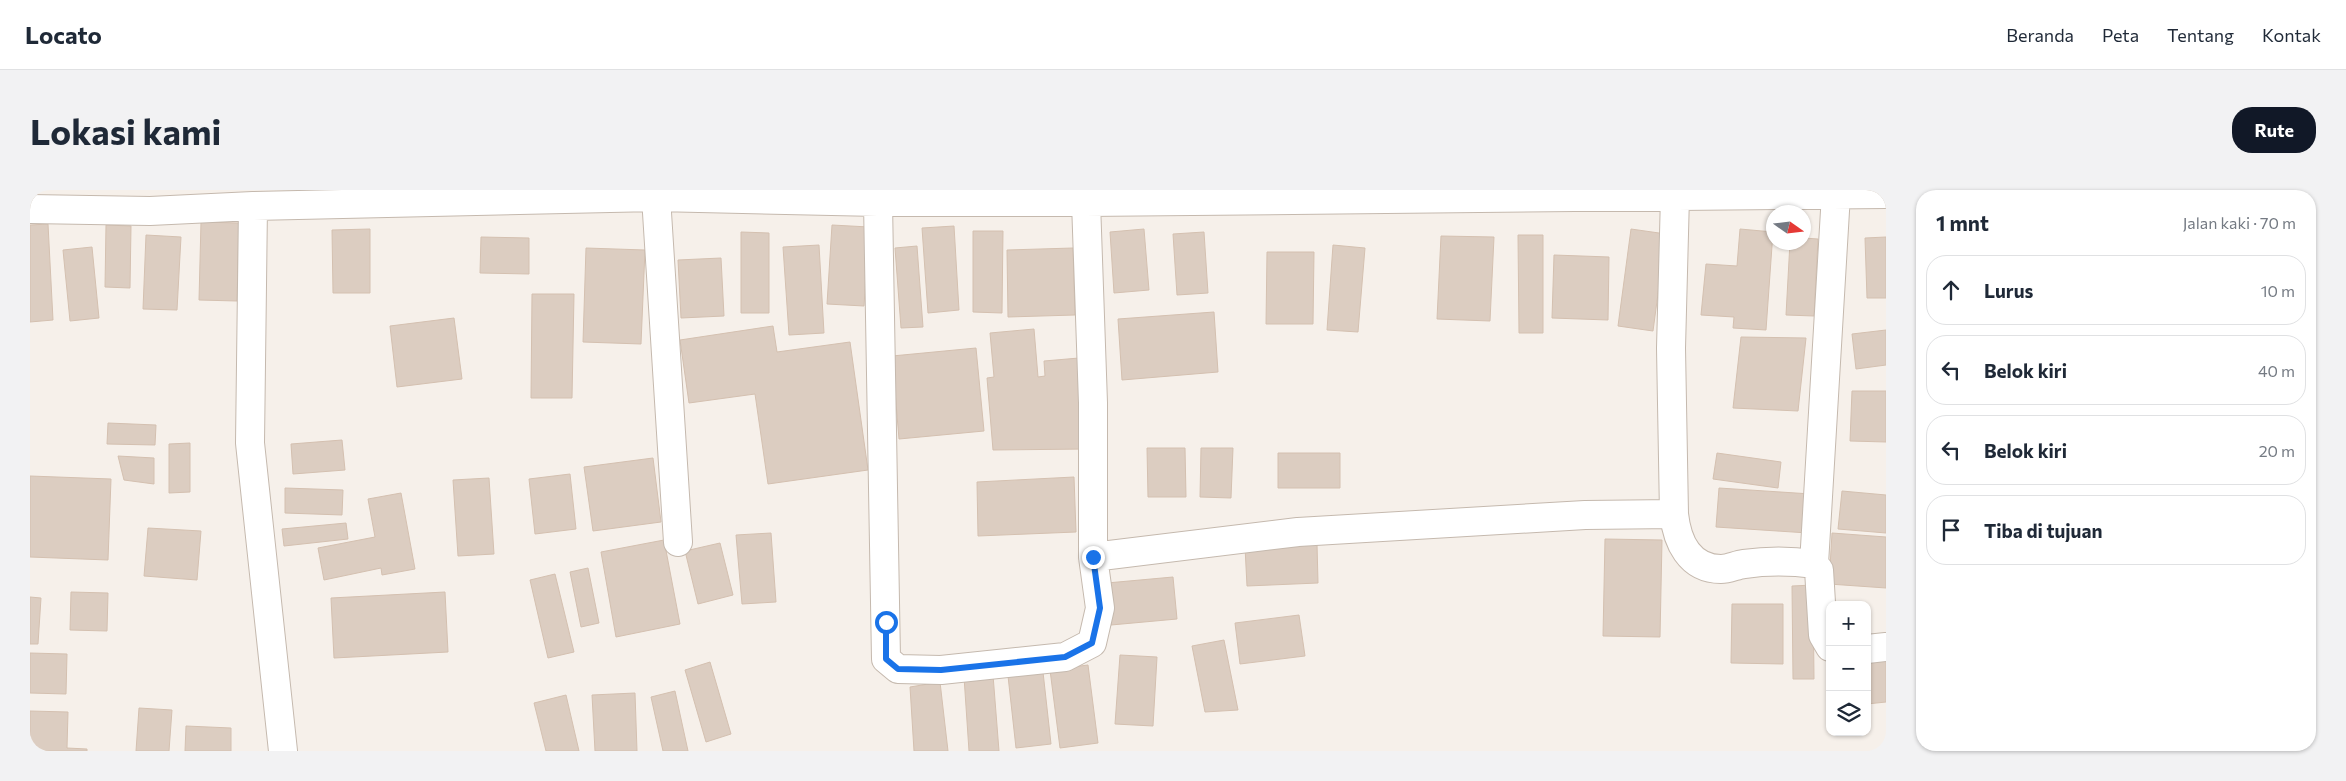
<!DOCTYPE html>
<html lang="id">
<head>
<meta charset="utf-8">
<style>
  :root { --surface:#fff; --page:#f2f2f3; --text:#1f2937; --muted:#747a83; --line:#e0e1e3; --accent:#111827 }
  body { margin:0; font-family:Commissioner,sans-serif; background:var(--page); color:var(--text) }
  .controls { position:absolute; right:15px; bottom:15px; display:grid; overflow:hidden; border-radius:10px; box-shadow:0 1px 4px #0004 }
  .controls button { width:45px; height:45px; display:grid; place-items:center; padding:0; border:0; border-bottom:1px solid var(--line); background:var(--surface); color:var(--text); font:25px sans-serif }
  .compass { position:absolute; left:1736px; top:15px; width:45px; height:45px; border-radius:50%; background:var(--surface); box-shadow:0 1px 4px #0004; rotate:104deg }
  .stop { position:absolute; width:15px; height:15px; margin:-11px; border:4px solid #1a73e8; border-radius:50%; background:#fff }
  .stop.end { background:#1a73e8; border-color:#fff; box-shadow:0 1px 5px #0008 }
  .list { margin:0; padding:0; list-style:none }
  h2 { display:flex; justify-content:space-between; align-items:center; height:65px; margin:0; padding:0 20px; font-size:21px }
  h2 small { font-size:16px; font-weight:400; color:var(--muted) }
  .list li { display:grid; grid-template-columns:32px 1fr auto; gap:15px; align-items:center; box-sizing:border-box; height:70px; margin:0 10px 10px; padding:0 10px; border:1px solid var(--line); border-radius:20px }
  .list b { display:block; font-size:19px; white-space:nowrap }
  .list em { font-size:16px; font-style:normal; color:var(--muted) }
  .icon { flex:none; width:28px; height:28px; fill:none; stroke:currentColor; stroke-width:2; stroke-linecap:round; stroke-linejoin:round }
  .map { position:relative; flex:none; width:1856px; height:561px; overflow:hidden; border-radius:20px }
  header { display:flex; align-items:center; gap:30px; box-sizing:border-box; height:70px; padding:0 25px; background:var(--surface); border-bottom:1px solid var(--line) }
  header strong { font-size:24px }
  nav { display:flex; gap:28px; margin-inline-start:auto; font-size:18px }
  .intro { display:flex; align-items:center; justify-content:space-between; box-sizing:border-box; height:120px; padding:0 30px }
  h1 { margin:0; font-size:35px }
  .button { padding:12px 22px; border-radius:20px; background:var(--accent); color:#fff; font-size:18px; font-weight:700 }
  main { display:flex; gap:30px; padding:0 30px }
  aside { flex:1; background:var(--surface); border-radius:20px; box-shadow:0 1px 4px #0004 }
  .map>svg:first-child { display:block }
  .building { fill:#dccdc1; stroke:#d4c0b0 }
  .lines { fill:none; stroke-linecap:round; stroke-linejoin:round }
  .street-casing { stroke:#c5b9ae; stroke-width:30 }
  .street { stroke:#fff; stroke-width:28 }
  .route { stroke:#1a73e8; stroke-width:6 }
</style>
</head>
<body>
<header>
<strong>Locato</strong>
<nav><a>Beranda</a><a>Peta</a><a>Tentang</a><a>Kontak</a></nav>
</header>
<div class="intro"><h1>Lokasi kami</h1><a class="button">Rute</a></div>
<main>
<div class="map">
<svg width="1856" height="561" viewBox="0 0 1856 561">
  <rect width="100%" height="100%" fill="#f6f0ea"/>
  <path class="building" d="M171,32L209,33L207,111L169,110Z
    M18,34L23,130L0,132V35Z
    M76,35L101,36L100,98L75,97Z
    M802,35L839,37L834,116L797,114Z
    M924,36L929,120L898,123L892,38Z
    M340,39V103H303L302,40Z
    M1114,39L1119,100L1084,103L1080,42Z
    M1601,39L1636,44L1623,141L1588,136Z
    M1710,39L1743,42L1736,140L1703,138L1704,127L1671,125L1676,74L1707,76Z
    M943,41H973L972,123L943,122Z
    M711,42L739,43V123H711Z
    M1174,42L1178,103L1147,105L1143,44Z
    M116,45L151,47L147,120L113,119Z
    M1488,45H1513V143H1489Z
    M1411,46L1464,47L1460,131L1407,129Z
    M451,47L499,48V84L450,83Z
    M1856,47V108H1837L1835,48Z
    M1774,48L1788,49L1784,126L1756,125L1760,52H1774Z
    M789,55L794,143L759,145L753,57Z
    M1303,55L1335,58L1328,142L1297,140Z
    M887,56L893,137L871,138L865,58Z
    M62,57L69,128L40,131L33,60Z
    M556,58L615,60L611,154L553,152Z
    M1043,58L1045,125L978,127L977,60Z
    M1237,62H1284L1283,134H1236Z
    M1524,65L1579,67L1578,130L1522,128Z
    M691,68L694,126L651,128L648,70Z
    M502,104H544L542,208H501Z
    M1184,122L1188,182L1092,190L1088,129Z
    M424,128L432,189L367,197L360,136Z
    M743,136L747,162L820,152L838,280L738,294L725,204L659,213L650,150Z
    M1004,139L1008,187L1015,186L1014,171L1049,168L1057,259L963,260L957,188L964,187L960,143Z
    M1856,140V175L1826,179L1822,144Z
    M1711,147L1776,148L1768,221L1703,218Z
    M946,158L954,241L869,249L862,166Z
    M1822,201H1856V252L1820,251Z
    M78,233L126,235L125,255L77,254Z
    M312,250L315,280L263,284L261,254Z
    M160,253V302L139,303V254Z
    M1117,258H1155L1156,307H1118Z
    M1171,258H1203L1201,308L1170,307Z
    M1248,263H1310V298H1248Z
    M1687,263L1751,272L1748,298L1683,289Z
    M88,266L124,268V294L94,290Z
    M623,268L631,332L563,341L554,277Z
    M540,284L546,339L505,344L499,289Z
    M0,286L81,289L78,370L0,367Z
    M1044,287L1046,342L948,346L947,292Z
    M459,288L464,364L428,366L423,290Z
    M255,298L313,300L312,325L255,323Z
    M1689,298L1781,304L1778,343L1686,337Z
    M1812,301L1856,305V343L1808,339Z
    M371,303L385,379L352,385L351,378L294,390L288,358L345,347L338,309Z
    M316,333L318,349L254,356L252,339Z
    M118,338L171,341L167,390L114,386Z
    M741,343L746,412L712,414L706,345Z
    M1802,343L1856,347V398L1799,394Z
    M1575,349L1632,350L1630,447L1573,446Z
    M634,350L650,434L586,447L571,362Z
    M690,353L703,405L668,414L655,361Z
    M1287,354L1288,393L1217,396L1215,357Z
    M558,378L569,433L551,437L540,382Z
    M525,384L544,462L518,468L500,390Z
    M1143,387L1147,429L1081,435L1077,393Z
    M1783,395L1784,489H1763L1762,396Z
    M41,402L78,403L77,441L40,440Z
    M415,402L418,462L304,468L301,408Z
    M0,407L11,408L8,454H0Z
    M1702,414H1753V474L1701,473Z
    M1269,425L1275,466L1210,474L1205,433Z
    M1194,450L1208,520L1175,522L1162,456Z
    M1856,462V512L1837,514V464Z
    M0,463L37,464L36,504L0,503Z
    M1090,465L1127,467L1123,536L1085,534Z
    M680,472L701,544L676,552L655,480Z
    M1058,475L1068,553L1030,558L1020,480Z
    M1013,482L1021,554L986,558L978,486Z
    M963,485L969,561H939L934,487Z
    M910,492L918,561H884L880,497Z
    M645,501L658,561H633L621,507Z
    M605,503L607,561H565L562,505Z
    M536,505L549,561H516L504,513Z
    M109,518L142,520L139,561H106Z
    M0,521L38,522L37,558L57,559V561H0Z
    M156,536L201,538V561H155Z"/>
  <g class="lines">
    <g class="street-casing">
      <path id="street" d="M626,7L648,352
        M848,12L856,469L868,479L911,480L1035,467L1062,453L1070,418L1063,367
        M1056,12L1063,213V367L1268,342L1555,325L1644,324C1647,351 1659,379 1691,379C1699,379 1706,375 1714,374C1735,371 1762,371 1784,374L1789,380L1793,445L1800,457
        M223,16L220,253L253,561
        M0,19L120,21L223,16L626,7L848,12H1056L1856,4
        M1644,324L1641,158L1645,6
        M1784,374L1806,4
        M1837,459L1856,457"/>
    </g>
    <use href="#street" class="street"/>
  </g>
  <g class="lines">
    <path class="route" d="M856,432V469L868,479L911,480L1035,467L1062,453L1070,418L1063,367"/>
  </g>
</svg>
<div class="controls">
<button>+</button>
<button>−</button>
<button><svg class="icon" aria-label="layers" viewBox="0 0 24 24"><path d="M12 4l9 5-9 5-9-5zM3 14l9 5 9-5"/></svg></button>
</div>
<svg class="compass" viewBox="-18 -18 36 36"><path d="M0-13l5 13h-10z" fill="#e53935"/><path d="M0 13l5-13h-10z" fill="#747a83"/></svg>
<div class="stop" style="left:856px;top:432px"></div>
<div class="stop end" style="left:1063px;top:367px"></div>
</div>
<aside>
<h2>1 mnt<small>Jalan kaki · 70 m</small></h2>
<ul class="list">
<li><svg class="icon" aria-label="ahead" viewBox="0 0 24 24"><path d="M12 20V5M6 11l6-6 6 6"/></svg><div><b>Lurus</b></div><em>10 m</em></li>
<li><svg class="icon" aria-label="left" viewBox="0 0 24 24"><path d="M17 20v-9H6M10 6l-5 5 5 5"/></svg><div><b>Belok kiri</b></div><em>40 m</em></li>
<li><svg class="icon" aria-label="left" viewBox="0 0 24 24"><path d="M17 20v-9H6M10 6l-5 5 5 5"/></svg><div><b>Belok kiri</b></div><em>20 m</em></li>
<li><svg class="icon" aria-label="arrive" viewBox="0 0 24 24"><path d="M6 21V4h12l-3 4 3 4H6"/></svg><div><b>Tiba di tujuan</b></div></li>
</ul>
</aside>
</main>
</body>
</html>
